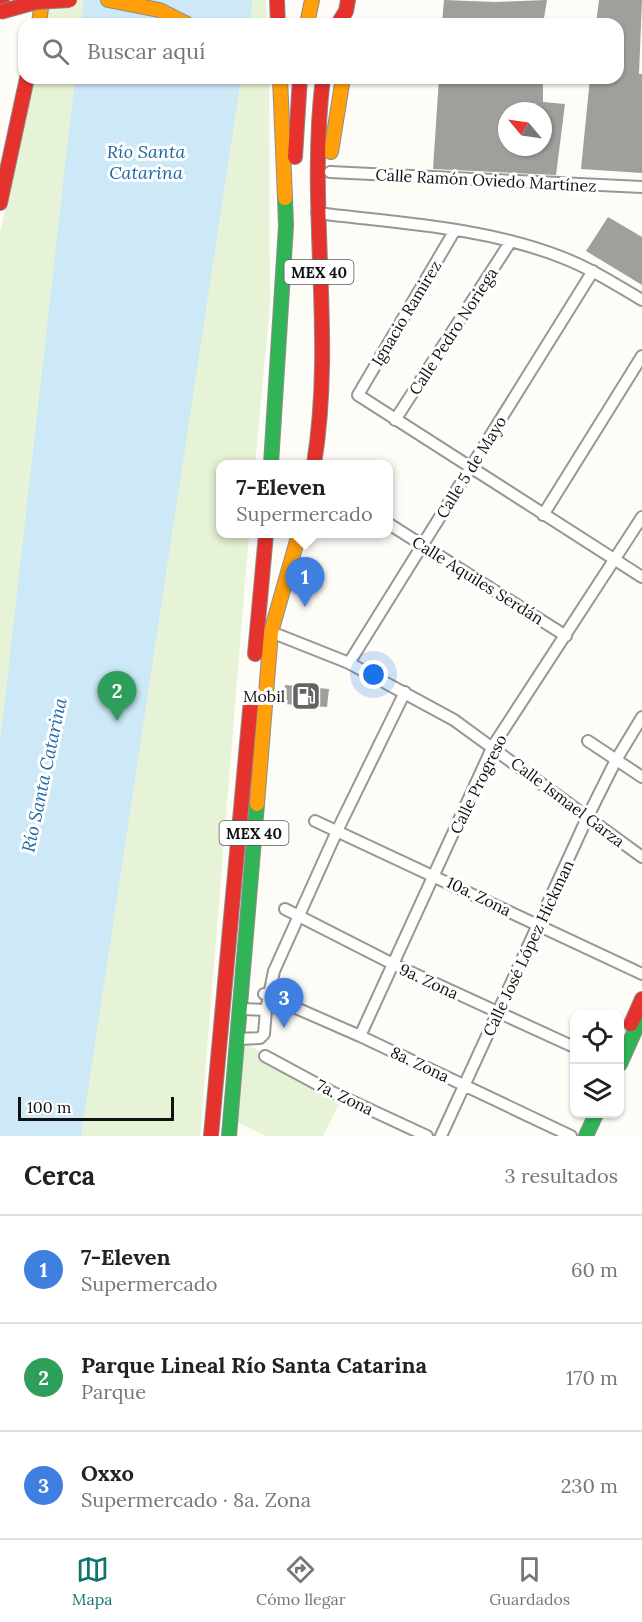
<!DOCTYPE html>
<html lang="es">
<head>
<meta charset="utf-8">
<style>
  :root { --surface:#fff; --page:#f6f6f6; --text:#222; --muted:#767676; --line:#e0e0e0; --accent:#0f766e }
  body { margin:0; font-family:Lora,serif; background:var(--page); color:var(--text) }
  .controls { position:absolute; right:18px; bottom:18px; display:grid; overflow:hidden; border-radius:12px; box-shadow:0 2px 4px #0004 }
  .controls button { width:54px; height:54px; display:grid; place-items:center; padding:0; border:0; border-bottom:2px solid var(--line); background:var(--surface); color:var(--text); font:30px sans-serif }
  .compass { position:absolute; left:498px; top:102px; width:54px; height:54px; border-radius:50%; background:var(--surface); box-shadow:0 2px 4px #0004; rotate:299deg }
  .scale { position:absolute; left:18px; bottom:15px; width:156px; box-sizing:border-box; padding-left:6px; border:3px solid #111; border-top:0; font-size:16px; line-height:21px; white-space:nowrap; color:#111; -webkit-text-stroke:4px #fff; paint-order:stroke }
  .you { position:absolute; left:374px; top:675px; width:21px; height:21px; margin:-15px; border:4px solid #fff; border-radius:50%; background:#1a73e8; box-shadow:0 0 0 9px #1a73e833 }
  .badge { display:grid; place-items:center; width:39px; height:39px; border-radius:50%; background:var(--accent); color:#fff; font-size:20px; font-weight:700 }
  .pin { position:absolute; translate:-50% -50px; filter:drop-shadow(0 2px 3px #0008) }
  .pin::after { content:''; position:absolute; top:32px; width:21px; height:18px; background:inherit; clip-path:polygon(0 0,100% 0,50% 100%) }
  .popup { position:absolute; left:216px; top:460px; width:177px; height:78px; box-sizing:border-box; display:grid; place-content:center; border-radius:12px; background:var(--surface); filter:drop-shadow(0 2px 4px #0005); font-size:20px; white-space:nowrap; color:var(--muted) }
  .popup b { font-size:22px; color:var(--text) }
  .popup::after { content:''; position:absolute; left:50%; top:100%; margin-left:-12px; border:12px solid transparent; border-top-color:var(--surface) }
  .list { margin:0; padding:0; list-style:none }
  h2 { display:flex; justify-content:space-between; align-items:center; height:78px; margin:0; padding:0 24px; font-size:26px }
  h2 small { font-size:20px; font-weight:400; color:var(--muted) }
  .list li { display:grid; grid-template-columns:39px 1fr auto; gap:18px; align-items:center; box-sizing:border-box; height:108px; padding:0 24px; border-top:2px solid var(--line) }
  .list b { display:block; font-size:22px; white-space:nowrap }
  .list p { margin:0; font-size:20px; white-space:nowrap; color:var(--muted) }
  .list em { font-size:20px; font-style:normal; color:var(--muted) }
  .icon { flex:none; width:33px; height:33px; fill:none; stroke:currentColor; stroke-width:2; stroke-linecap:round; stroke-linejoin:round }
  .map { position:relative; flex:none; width:642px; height:1136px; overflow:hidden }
  .search { position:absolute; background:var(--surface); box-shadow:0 2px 4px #0004; left:18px; right:18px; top:18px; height:66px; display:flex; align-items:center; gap:15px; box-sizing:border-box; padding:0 21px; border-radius:18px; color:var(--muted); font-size:22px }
  .sheet { height:402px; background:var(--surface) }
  nav { display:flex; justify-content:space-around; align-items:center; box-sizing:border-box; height:84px; border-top:2px solid var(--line); background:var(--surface); font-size:16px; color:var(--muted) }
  nav a { display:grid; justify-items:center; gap:3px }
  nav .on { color:var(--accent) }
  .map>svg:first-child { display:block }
  .green { fill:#e7f3d7 }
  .water { fill:#cde8f7 }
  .building { fill:#a19f9c; fill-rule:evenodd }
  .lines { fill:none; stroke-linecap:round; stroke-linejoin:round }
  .street-casing { stroke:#979795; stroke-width:14 }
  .fast-casing { stroke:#8e8d8b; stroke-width:16 }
  .slow-casing { stroke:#8e8d8b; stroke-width:16 }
  .jam-casing { stroke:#8e8d8b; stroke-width:16 }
  .street { stroke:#fffffe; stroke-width:10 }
  .fast { stroke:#30b455; stroke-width:14 }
  .slow { stroke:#ff9f0a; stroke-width:14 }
  .jam { stroke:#e5322d; stroke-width:14 }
  .jam-bridge-casing { stroke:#858482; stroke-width:16; stroke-linecap:butt }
  .jam-bridge { stroke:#e5322d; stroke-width:14 }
  .labels { text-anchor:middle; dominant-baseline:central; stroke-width:6; stroke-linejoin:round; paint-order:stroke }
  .shield { fill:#fff; stroke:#585858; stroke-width:1.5 }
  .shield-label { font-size:15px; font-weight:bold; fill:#111 }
  .street-label { font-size:16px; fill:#111; stroke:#fff }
  .poi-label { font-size:16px; fill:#111; stroke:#fff; text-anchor:end }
  .water-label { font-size:18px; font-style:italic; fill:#1768a6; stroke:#fff }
</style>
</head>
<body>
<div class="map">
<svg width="642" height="1136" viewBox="0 0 642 1136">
  <rect width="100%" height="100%" fill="#fdfcf7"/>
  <path class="green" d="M50,0H266L267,24H47Z
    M35,78H269L270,304L255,464H221V534H249L200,1136H0V232Z
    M237,1039L343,1097L323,1136H266L231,1119Z"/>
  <path class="water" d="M84,0H253L249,24H81Z
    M75,78H241L81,1136H0V744Z"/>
  <path class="building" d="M444,0L495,2L547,0L543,24H442Z
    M599,0H642L639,74H642V173L581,169L590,78H618V24H596Z
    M439,78H543V102L565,104L556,175L433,169ZM507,111H543V147H507Z
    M608,217L642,237V285L586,251Z
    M285,685L329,689L327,707L284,704Z"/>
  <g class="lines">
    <g class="street-casing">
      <path id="street" d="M330,172L642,187
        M317,213C397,223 484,227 561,257C590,268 615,284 642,300
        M455,230L358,395L642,577
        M395,420L511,241
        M543,515L642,356
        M389,524L566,636
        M271,632L349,663L454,720L642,857
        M349,663L593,271
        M588,741L642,777
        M315,821L642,974
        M285,909L393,964L574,1047
        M264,994L360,1036L571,1136
        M266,1010L274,971L337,831L405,692
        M360,1036L493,746L642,517
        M237,1039L260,1038L264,1034L266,1010L240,1009
        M265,1056L330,1091L427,1136
        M441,1136L587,818L616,760L642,717"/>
    </g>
    <g class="fast-casing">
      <path id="fast" d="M271,464L286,226L285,198
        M620,1064L642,1015
        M229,1136L257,804
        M586,1136L596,1114"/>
    </g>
    <g class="slow-casing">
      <path id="slow" d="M108,0L159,10L187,24
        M39,24L42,0
        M307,24L312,0
        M280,78L285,198
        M331,152L343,78
        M257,804L271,632L299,534"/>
    </g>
    <g class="jam-casing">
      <path id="jam" d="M0,0H2
        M277,0L278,24
        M338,24L346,11L348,0
        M295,157L300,78
        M0,203L27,78
        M314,464C335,336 307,207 323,78
        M255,654L266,534
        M631,1024L642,999
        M211,1136L251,700"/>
    </g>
    <use href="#street" class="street"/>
    <use href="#fast" class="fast"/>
    <use href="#slow" class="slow"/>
    <use href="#jam" class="jam"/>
    <g class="jam-bridge-casing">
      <path id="jam-bridge" d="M35,2L70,0
        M0,12L43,0"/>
    </g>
    <use href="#jam-bridge" class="jam-bridge"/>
  </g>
  <defs>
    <g id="fuel-square" transform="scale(1.5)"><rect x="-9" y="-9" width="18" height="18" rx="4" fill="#646362" stroke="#fff"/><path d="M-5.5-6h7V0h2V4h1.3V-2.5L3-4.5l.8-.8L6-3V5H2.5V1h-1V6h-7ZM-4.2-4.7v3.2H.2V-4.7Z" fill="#fff"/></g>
  </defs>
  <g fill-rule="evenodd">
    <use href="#fuel-square" x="306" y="696"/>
  </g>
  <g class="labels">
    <g class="shield">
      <rect x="284.5" y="260" width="69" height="24" rx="4.5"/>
      <rect x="219.5" y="821" width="69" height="24" rx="4.5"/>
    </g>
    <g class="shield-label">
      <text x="319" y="272">MEX 40</text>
      <text x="254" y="833">MEX 40</text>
    </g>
    <g class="street-label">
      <text transform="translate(486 180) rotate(3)">Calle Ramón Oviedo Martínez</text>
      <text transform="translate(406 313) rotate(-59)">Ignacio Ramirez</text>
      <text transform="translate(453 331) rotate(-57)">Calle Pedro Noriega</text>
      <text transform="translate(471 467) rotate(-58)">Calle 5 de Mayo</text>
      <text transform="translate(478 580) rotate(32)">Calle Aquiles Serdán</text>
      <text transform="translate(478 784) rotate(-64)">Calle Progreso</text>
      <text transform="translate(568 802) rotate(37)">Calle Ismael Garza</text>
      <text transform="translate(479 896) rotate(26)">10a. Zona</text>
      <text transform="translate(528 948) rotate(-65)">Calle José López Hickman</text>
      <text transform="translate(429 981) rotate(25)">9a. Zona</text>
      <text transform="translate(420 1064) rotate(25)">8a. Zona</text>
      <text transform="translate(345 1097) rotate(26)">7a. Zona</text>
    </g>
    <g class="poi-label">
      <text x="285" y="696">Mobil</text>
    </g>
    <g class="water-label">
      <text x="146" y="151">Río Santa<tspan x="146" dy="21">Catarina</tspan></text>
      <text transform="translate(44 775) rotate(-78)">Río Santa Catarina</text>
    </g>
  </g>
</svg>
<div class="controls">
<button><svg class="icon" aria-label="locate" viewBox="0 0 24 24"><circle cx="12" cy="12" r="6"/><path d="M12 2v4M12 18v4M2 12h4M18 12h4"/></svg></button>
<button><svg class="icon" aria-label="layers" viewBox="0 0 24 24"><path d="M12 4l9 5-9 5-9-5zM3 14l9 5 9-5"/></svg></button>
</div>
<svg class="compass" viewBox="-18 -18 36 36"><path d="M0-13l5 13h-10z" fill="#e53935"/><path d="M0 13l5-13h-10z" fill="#767676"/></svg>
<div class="scale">100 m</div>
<div class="you"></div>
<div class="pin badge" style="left:305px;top:607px;background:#3f7fe0">1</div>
<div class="popup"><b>7-Eleven</b>Supermercado</div>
<div class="pin badge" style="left:117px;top:721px;background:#2e9e5b">2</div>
<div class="pin badge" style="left:284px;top:1028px;background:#3f7fe0">3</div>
<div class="search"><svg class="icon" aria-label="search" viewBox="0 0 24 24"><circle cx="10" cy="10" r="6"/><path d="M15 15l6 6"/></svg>Buscar aquí</div>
</div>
<section class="sheet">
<h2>Cerca<small>3 resultados</small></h2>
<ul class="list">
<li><span class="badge" style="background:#3f7fe0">1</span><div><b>7-Eleven</b><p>Supermercado</p></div><em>60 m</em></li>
<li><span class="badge" style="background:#2e9e5b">2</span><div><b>Parque Lineal Río Santa Catarina</b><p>Parque</p></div><em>170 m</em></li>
<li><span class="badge" style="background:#3f7fe0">3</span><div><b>Oxxo</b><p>Supermercado · 8a. Zona</p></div><em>230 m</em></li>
</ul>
</section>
<nav>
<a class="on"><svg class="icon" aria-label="map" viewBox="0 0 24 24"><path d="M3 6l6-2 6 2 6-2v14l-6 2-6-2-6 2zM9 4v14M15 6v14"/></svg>Mapa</a>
<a><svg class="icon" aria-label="directions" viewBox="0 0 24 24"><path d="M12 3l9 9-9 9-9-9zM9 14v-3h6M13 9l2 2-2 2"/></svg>Cómo llegar</a>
<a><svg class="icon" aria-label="saved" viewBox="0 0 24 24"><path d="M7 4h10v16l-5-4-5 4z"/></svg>Guardados</a>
</nav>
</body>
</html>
